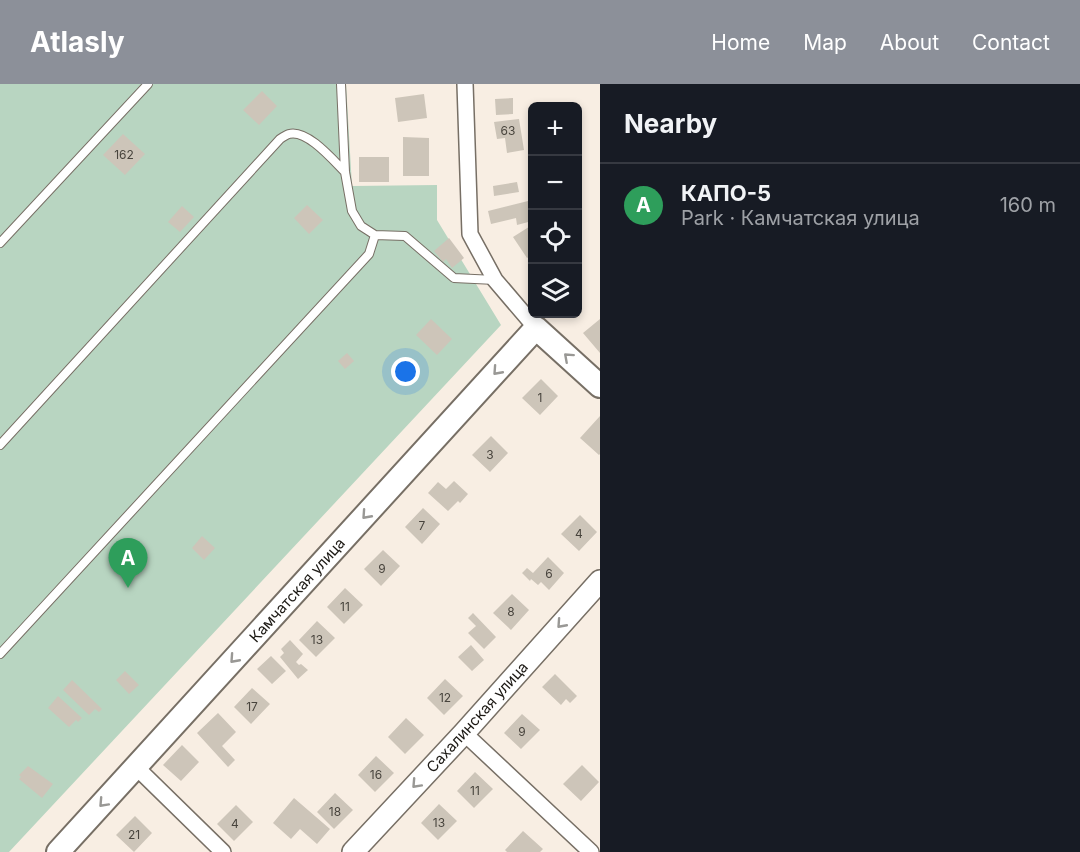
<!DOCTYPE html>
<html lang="en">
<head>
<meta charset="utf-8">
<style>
  :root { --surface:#171b24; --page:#242831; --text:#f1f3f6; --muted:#9ea1a6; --line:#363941; --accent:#8c9099 }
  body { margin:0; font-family:Inter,sans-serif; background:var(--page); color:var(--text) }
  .controls { position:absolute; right:18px; top:18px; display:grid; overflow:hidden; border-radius:9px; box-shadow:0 3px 9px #0003 }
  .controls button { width:54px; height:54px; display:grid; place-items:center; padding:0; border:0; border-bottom:2px solid var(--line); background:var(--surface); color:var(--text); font:30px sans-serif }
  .you { position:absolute; left:406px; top:288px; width:21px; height:21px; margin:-15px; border:4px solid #fff; border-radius:50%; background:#1a73e8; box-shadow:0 0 0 9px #1a73e833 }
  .badge { display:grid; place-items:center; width:39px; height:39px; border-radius:50%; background:var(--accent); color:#fff; font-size:20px; font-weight:700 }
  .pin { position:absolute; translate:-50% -50px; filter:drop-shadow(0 2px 3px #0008) }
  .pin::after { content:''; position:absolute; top:32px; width:21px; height:18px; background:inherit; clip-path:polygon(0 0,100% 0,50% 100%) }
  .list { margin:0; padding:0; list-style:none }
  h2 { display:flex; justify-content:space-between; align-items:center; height:78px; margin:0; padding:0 24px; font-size:26px }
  h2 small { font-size:20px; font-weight:400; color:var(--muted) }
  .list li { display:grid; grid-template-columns:39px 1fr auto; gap:18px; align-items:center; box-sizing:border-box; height:84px; padding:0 24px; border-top:2px solid var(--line) }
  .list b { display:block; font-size:22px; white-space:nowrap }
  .list p { margin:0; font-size:20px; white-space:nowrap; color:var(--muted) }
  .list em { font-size:20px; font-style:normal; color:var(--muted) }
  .icon { flex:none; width:33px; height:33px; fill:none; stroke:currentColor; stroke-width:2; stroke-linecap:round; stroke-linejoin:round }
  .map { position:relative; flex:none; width:600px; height:768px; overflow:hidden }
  header { display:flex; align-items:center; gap:36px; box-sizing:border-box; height:84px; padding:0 30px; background:var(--accent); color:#fff }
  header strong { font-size:28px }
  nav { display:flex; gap:33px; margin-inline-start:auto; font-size:21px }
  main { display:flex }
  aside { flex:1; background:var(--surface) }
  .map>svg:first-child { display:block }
  .green { fill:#b8d5c1 }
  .building { fill:#cdc5b9 }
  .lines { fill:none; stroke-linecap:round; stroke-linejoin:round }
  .service-casing { stroke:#776f65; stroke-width:10 }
  .minor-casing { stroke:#776f65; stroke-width:18 }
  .secondary-casing { stroke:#776f65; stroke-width:24 }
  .primary-casing { stroke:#776f65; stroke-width:26 }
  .service { stroke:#fff; stroke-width:8 }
  .minor { stroke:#fff; stroke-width:15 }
  .secondary { stroke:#fff; stroke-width:21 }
  .primary { stroke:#fff; stroke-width:22 }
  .oneway { stroke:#999895 }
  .labels { text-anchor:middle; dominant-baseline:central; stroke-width:5; stroke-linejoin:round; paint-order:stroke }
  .number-label { font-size:12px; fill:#48443d }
  .street-label { font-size:15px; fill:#1c1914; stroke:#fff }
</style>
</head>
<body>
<header>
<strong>Atlasly</strong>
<nav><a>Home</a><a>Map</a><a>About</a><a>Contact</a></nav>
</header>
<main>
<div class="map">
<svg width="600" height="768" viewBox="0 0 600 768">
  <rect width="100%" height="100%" fill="#f8eee3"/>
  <path class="green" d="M0,0H346L352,102L437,101V136L501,241L9,768H0Z"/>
  <path class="building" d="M262,7L277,22L259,41L243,26Z
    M424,10L427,34L398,38L395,14Z
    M513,14V30L496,31L495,15Z
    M519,35L524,66L507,69L505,54L497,55L494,38Z
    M123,50L145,70L125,91L103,71Z
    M403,53L429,54V92H403Z
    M359,73H389V98H359Z
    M517,98L519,108L494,112L493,102Z
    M528,117L532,137L517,141L516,134L491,140L488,127Z
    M307,121L323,136L309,150L294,134Z
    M182,122L194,133L180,148L168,138Z
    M532,141V171L527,174L513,153Z
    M449,154L464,174L452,184L446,175L443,178L434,167Z
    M431,235L452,255L437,271L416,251Z
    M600,235V269L583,249Z
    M347,269L354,277L345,285L338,277Z
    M541,295L558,312L540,331L522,314Z
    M600,332V370L599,371L580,354Z
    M491,352L508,369L490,388L472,371Z
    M454,397L468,410L460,419L458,417L448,427L428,409L438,398L446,405Z
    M423,424L440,440L422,460L405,443Z
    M580,431L597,448L579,467L561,450Z
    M202,452L215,464L204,476L192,464Z
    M383,466L400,482L381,502L364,485Z
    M548,473L564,489L549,506L541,498L538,501L531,495L530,497L522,489L527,484L533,489Z
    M345,504L363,521L344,540L327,523Z
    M512,510L529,526L511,546L493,529Z
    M473,529L496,553L484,565L468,549L476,542L468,534Z
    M317,537L335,554L316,573L299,556Z
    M290,556L303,570L296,578L299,581L301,580L308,586L298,595L280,573L284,569L281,565Z
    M471,561L484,576L472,587L458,573Z
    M271,572L286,587L272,600L257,585Z
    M125,587L139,601L129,610L116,596Z
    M555,590L577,612L570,619L566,615L561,621L542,603Z
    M445,595L463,612L444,631L427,614Z
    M72,596L102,625L99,628L95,625L89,631L63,606Z
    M252,604L270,620L251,640L234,623Z
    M58,612L82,634L78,638L76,636L69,643L48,624Z
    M218,629L236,648L222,662L235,676L228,683L197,649Z
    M522,630L540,646L521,665L504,649Z
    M406,634L424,651L405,670L388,653Z
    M182,661L199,678L181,697L163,681Z
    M376,672L394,689L375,708L358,691Z
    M582,681L599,698L581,717L563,700Z
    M28,682L53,700L42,714L19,695L21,693L19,691Z
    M475,688L493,705L474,724L457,707Z
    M335,709L353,726L334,745L317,728Z
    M294,714L330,745L317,760L300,745L291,755L273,739Z
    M439,720L457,737L438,756L421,739Z
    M236,721L253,738L234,757L217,740Z
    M135,732L152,749L134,768L116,751Z
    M523,747L543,765L540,768H507L505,766Z"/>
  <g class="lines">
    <g class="service-casing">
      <path id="service" d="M341,0L345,88L352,127L361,142L375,151L405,152L454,194L495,196
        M0,159L148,0
        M0,361L280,55C283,53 286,51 289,50C307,45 333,76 345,88
        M0,570L369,170L375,151"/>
    </g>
    <g class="minor-casing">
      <path id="minor" d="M465,0L470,150L495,196L536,244
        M464,649L591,768
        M136,683L223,768"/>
    </g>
    <g class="secondary-casing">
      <path id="secondary" d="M353,768L464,649L600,497"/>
    </g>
    <g class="primary-casing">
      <path id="primary" d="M58,768L536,244L600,302"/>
    </g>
    <use href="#service" class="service"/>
    <use href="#minor" class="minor"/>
    <use href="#secondary" class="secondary"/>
    <use href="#primary" class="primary"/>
  </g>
  <defs><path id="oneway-chevron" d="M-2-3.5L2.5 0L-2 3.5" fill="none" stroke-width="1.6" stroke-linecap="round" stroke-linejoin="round" transform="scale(1.5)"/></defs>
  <g class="oneway">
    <use href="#oneway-chevron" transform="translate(568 273) rotate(-138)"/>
    <use href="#oneway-chevron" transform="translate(497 287) rotate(132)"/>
    <use href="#oneway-chevron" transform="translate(366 431) rotate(132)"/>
    <use href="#oneway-chevron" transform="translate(561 540) rotate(132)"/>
    <use href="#oneway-chevron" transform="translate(234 575) rotate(132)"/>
    <use href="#oneway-chevron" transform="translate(416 700) rotate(133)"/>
    <use href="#oneway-chevron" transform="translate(103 719) rotate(133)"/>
  </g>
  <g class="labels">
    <g class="number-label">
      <text x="508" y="46">63</text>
      <text x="124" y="70">162</text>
      <text x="540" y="313">1</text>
      <text x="490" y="370">3</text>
      <text x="422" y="441">7</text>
      <text x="579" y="449">4</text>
      <text x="382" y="484">9</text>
      <text x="549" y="489">6</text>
      <text x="345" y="522">11</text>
      <text x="511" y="527">8</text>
      <text x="317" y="555">13</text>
      <text x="445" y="613">12</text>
      <text x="252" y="622">17</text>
      <text x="522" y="647">9</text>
      <text x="376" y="690">16</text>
      <text x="475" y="706">11</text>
      <text x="335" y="727">18</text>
      <text x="439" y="738">13</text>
      <text x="235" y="739">4</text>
      <text x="134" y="750">21</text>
    </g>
    <g class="street-label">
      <text transform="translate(297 506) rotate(-48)">Камчатская улица</text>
      <text transform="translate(477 633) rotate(-48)">Сахалинская улица</text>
    </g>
  </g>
</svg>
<div class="controls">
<button>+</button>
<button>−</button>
<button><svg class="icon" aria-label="locate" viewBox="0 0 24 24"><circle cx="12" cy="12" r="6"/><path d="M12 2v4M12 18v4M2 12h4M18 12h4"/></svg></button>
<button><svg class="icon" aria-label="layers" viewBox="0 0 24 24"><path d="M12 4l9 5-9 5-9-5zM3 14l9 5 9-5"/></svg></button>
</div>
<div class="you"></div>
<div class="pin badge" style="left:128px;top:504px;background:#2e9e5b">A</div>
</div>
<aside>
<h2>Nearby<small></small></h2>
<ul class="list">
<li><span class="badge" style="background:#2e9e5b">A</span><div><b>КАПО-5</b><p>Park · Камчатская улица</p></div><em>160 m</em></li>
</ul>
</aside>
</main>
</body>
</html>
